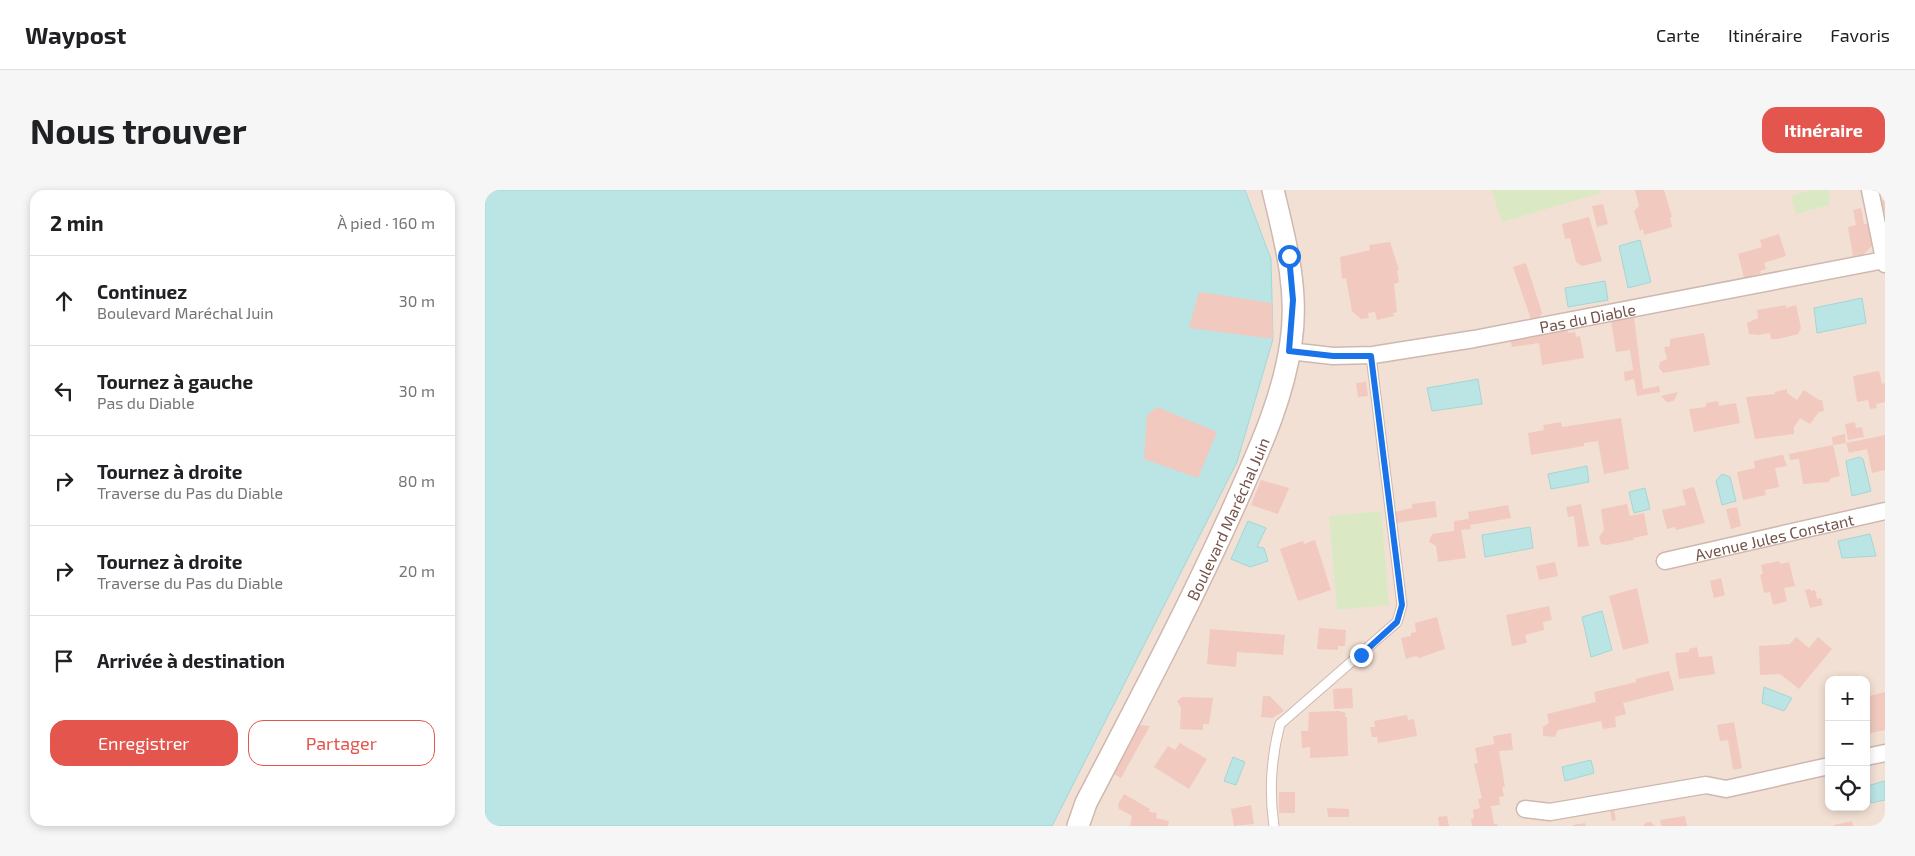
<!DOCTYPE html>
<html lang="fr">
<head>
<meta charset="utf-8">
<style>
  :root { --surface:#fff; --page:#f6f6f6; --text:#202124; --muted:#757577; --line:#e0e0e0; --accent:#e3554d }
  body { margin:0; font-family:"Exo 2",sans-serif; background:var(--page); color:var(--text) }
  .controls { position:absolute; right:15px; bottom:15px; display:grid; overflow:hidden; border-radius:10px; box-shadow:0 2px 8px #0003 }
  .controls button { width:45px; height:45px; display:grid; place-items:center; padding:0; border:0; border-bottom:1px solid var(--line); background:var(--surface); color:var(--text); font:25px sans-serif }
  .stop { position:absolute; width:15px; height:15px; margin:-11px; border:4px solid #1a73e8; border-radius:50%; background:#fff }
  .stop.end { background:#1a73e8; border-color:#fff; box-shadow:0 1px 5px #0008 }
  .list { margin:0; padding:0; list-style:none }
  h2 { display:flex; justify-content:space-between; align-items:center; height:65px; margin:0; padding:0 20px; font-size:21px }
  h2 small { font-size:16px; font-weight:400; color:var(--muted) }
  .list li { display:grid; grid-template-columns:32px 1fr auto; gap:15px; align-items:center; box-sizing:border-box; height:90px; padding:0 20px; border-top:1px solid var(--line) }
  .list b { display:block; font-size:19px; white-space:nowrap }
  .list p { margin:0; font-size:16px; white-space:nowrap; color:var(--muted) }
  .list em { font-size:16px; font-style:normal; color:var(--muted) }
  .actions { display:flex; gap:10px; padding:15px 20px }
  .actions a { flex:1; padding:11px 0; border:1px solid var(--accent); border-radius:15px; text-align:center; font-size:18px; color:var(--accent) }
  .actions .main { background:var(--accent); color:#fff }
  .icon { flex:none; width:28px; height:28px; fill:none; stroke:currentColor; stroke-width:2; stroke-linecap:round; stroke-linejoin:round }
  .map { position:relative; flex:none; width:1400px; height:636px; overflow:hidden; border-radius:15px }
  header { display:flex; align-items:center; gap:30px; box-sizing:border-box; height:70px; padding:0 25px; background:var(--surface); border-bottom:1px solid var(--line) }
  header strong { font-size:24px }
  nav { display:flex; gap:28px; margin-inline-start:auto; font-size:18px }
  .intro { display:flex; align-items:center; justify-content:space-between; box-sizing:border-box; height:120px; padding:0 30px }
  h1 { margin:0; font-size:35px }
  .button { padding:12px 22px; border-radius:15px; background:var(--accent); color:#fff; font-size:18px; font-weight:700 }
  main { display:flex; gap:30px; padding:0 30px }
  aside { flex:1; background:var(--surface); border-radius:15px; box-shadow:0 2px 8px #0003 }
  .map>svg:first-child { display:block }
  .residential { fill:#f3e0d4; fill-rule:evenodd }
  .green { fill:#dae9c4 }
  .water { fill:#bae5e4; stroke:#a1d7d6 }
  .building { fill:#f1c9be }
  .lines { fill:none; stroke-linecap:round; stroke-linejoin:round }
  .service-casing { stroke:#cfb8af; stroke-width:11 }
  .minor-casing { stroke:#cfb8af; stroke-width:19 }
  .tertiary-casing { stroke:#cfb8af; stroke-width:24 }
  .service { stroke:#fff; stroke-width:9 }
  .minor { stroke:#fff; stroke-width:16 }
  .tertiary { stroke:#fff; stroke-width:21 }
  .route { stroke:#1a73e8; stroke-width:6 }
  .labels { text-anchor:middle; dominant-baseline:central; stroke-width:5; stroke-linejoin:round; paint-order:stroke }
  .street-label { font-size:16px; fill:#75534b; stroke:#fff4ec }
</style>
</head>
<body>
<header>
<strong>Waypost</strong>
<nav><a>Carte</a><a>Itinéraire</a><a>Favoris</a></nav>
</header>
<div class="intro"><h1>Nous trouver</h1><a class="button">Itinéraire</a></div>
<main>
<aside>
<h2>2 min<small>À pied · 160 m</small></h2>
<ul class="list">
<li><svg class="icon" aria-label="ahead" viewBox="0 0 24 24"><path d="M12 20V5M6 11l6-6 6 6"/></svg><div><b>Continuez</b><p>Boulevard Maréchal Juin</p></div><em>30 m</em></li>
<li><svg class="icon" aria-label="left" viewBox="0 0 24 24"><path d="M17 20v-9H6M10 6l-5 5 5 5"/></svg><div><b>Tournez à gauche</b><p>Pas du Diable</p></div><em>30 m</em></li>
<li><svg class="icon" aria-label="right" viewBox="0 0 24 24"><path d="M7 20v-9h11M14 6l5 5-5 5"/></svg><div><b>Tournez à droite</b><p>Traverse du Pas du Diable</p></div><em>80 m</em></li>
<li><svg class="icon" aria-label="right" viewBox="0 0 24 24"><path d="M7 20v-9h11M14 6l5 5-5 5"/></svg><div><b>Tournez à droite</b><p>Traverse du Pas du Diable</p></div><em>20 m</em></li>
<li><svg class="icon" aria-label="arrive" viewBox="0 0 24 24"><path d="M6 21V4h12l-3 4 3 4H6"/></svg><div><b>Arrivée à destination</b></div></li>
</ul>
<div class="actions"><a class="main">Enregistrer</a><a>Partager</a></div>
</aside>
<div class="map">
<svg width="1400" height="636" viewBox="0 0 1400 636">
  <rect width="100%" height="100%" fill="#fcf0e6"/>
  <path class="residential" d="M760,0H1400V636H567L788,149L786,69ZM1344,490H1381V617H1344Z"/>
  <path class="green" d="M1006,0H1115L1116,3L1017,32Z
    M1326,0H1345L1344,15L1311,24L1306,6Z
    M896,321L904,415L852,420L844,326Z"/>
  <path class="water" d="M0,0H760L786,69L788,149L752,272L567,636H0Z
    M1155,50L1166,92L1143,98L1134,56Z
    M1120,91L1123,110L1083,117L1080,98Z
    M1377,108L1381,133L1332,143L1329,118Z
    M993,189L997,214L947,221L942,198Z
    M1374,267L1378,269L1386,301L1367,306L1361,271Z
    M1102,276L1104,292L1066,299L1063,284Z
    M1237,284L1245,287L1251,311L1237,315L1231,291Z
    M1160,298L1165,319L1149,323L1144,302Z
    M763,331L781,338L772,357L779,358L783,371L765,377L746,369Z
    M1045,337L1048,358L1000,367L997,345Z
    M1385,344L1391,366L1357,368L1353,351Z
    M1117,421L1127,460L1106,467L1097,427Z
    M1279,497L1307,508L1299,521L1277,513Z
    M748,567L760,572L751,595L739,591Z
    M1106,570L1109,583L1080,591L1077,577Z
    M1400,591V610L1386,613L1382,596Z"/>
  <path class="building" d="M1150,0H1179L1187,27H1185L1187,37L1159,45L1158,39L1155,41L1149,21L1154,16Z
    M1396,10H1400V22H1399Z
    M1118,14L1123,34L1112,37L1107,16Z
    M1376,18L1379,34H1383L1387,56L1375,68L1374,65L1368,66L1363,37L1371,35L1368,20Z
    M1104,27L1117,71L1097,76L1091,72L1085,48L1080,49L1077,34Z
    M1294,44L1301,66L1279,73L1281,79L1275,81L1276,83L1259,88L1253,64L1277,57L1275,50Z
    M905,52L914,80H912L914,92L909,94L912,122L908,123L909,126L892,130L890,122L883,123L884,128L876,129L867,121L861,88L857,89L855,67L885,60L884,55Z
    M1041,73L1057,123L1053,129L1047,132L1028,77Z
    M714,102L787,113L788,149L704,138Z
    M1301,115V118L1311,115L1316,138L1313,144L1293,149H1286L1285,143L1273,145L1264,144L1262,133L1273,128L1272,120Z
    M1149,127L1158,199L1174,196L1175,202L1152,206L1149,189L1140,191L1139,182L1148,180L1145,160L1131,162L1126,131Z
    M1076,140L1083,141V143L1090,142L1091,147L1095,146L1099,168L1057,175L1054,153L1027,157L1025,149Z
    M1219,143L1225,175L1178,183L1174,178L1175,172L1182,169L1179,157L1185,156V149Z
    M1394,181L1397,194L1400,193V212L1391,214L1392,218L1385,219L1383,210L1372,212L1368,186Z
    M881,192L883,206L873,207L871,193Z
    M1302,199V203L1312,210L1319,200L1334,210H1337L1339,221L1334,222L1325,234L1315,228L1309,237V244L1270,249L1261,207L1290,204V202Z
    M1193,202L1189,211L1182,212L1176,206Z
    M1233,211L1234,216L1251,213L1255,233L1209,242L1204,219L1221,217V213Z
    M672,217L732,242L713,288L659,269L662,225Z
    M1136,228L1144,279L1119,284L1113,251L1099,253V256L1046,265L1043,243L1059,240L1058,235L1076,232L1077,237Z
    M1370,232L1371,238L1377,237L1379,247L1363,250L1360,234Z
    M1360,244L1361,253L1400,245V280L1387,283L1382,259L1364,263L1361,253L1348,255L1347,247Z
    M1348,255L1355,286L1346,288L1344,292L1318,294L1314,269L1305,270L1304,264Z
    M1296,265H1298L1302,276L1290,278L1294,297L1280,300L1281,305L1258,310L1252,282L1270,278L1269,271Z
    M776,290L804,298L793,324L766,315Z
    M1209,297L1220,333L1191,340L1190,337L1182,339L1177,320L1201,315L1197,300Z
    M950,311L952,327L911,333L910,322L927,318V314Z
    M1096,314L1104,356L1093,357L1089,326L1083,327L1081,317Z
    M1142,314L1145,326L1159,323L1163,345L1148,348L1149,350L1121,355L1116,354L1114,347L1119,340L1116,319Z
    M1023,315L1026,328L985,335L986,339L976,340L981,368L953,372L951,356L944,352L947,344L969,341V331L984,329L983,322Z
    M1252,317L1256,336L1246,339L1241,319Z
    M830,350L846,400L813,411L795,359L818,351L819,354Z
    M1294,371L1295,374L1304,372L1310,396L1299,398L1302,411L1288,415L1285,402L1279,403L1275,385L1278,384L1276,375Z
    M1070,372L1073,386L1054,390L1051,376Z
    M1236,388L1240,405L1229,408L1225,391Z
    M1152,398L1164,453L1138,460L1124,406Z
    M1325,399L1326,401L1330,400L1332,409L1336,408L1338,415L1325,418L1320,400Z
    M1064,416L1067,430L1058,432L1059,440L1040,445L1042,453L1027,456L1021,425Z
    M952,427L960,459L934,468L931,466L921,469L916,448L926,446V443L931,442L930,433Z
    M834,438L861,440L860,456H853V460L832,459Z
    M725,439L800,445L798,465L752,462L751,477L722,474Z
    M1311,447L1324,458L1333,447L1347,459L1314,499L1295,484L1275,485L1274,456L1305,454Z
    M1212,457L1214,467L1227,466L1230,484L1194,489L1190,463L1204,462V459Z
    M1184,481L1189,500L1138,513L1141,524L1130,527L1131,537L1118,539L1116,531L1073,540L1070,547L1058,546V537L1064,533L1062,524L1111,512L1109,502L1151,492V489Z
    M867,498L868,518L849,519L848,499Z
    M1400,502V540L1385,543L1381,529V507Z
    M778,506H785L799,521L787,528L776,527Z
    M697,507L728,508L724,534H718V540L695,539L696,518L692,511Z
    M854,521L861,523L860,527H862L863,566L825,568V557L817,558L816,541H823L824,522Z
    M922,525L923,530L929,529L932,546L893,553L892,547H887L885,537H890L889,531Z
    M1249,532L1257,578L1248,580L1243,550L1235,551L1232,535Z
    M654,535L665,536L636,588L627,583Z
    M1026,543L1028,560L1014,561L1020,597H1017L1019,606L1014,607L1015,615L1006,616L1009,634H1012L1013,636H987L986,629L989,628L988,620L995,618L993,609L997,608L989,574L993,573L990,558L1009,554L1008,546Z
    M695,553L722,569L704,599L669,577L683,556L690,560Z
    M794,602H810V623H794Z
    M639,604L665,619L664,622L672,623L671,628L684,631L683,636H645L647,626L634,619L633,614Z
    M766,615L769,634L749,636L746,619Z
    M842,618L864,619V627H843Z
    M1129,619L1131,630L1127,631L1125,620Z
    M962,626L964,636H954L953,627Z
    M1200,626L1202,636H1176L1175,630Z
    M1367,631L1368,636H1349V635Z
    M1166,632L1170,636H1158L1162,632Z
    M1100,633L1101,636H1088V635Z"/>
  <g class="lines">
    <g class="service-casing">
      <path id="service" d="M789,636C784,602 786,568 795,534L912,432L917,415L886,166"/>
    </g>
    <g class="minor-casing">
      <g id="minor">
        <path d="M1385,0L1400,74"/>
        <path id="s1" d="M804,161L848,166L888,165L989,149L1399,70"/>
        <path id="s2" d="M1180,371L1400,321"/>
        <path d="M1381,567L1400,563"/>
        <path d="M1040,619L1065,622L1221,595L1241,599L1344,576"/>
      </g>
    </g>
    <g class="tertiary-casing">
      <g id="tertiary">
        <path id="s3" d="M593,636L601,613C653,513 705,415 751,312C774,260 798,209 806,152C814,100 800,50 788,0"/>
      </g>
    </g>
    <use href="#service" class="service"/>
    <use href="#minor" class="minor"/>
    <use href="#tertiary" class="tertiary"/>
  </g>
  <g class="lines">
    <path class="route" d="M804,66L808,110L804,161L848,166H886L917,415L912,432L876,465"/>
  </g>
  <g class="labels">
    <g class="street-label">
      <text stroke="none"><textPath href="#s1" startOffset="302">Pas du Diable</textPath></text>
      <text stroke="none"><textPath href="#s3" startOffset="342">Boulevard Maréchal Juin</textPath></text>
      <text stroke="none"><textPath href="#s2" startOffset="112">Avenue Jules Constant</textPath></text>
    </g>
  </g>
</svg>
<div class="controls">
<button>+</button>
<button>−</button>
<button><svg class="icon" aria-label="locate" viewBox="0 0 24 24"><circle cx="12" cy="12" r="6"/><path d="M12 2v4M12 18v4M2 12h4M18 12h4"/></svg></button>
</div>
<div class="stop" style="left:804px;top:66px"></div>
<div class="stop end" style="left:876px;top:465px"></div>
</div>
</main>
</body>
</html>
